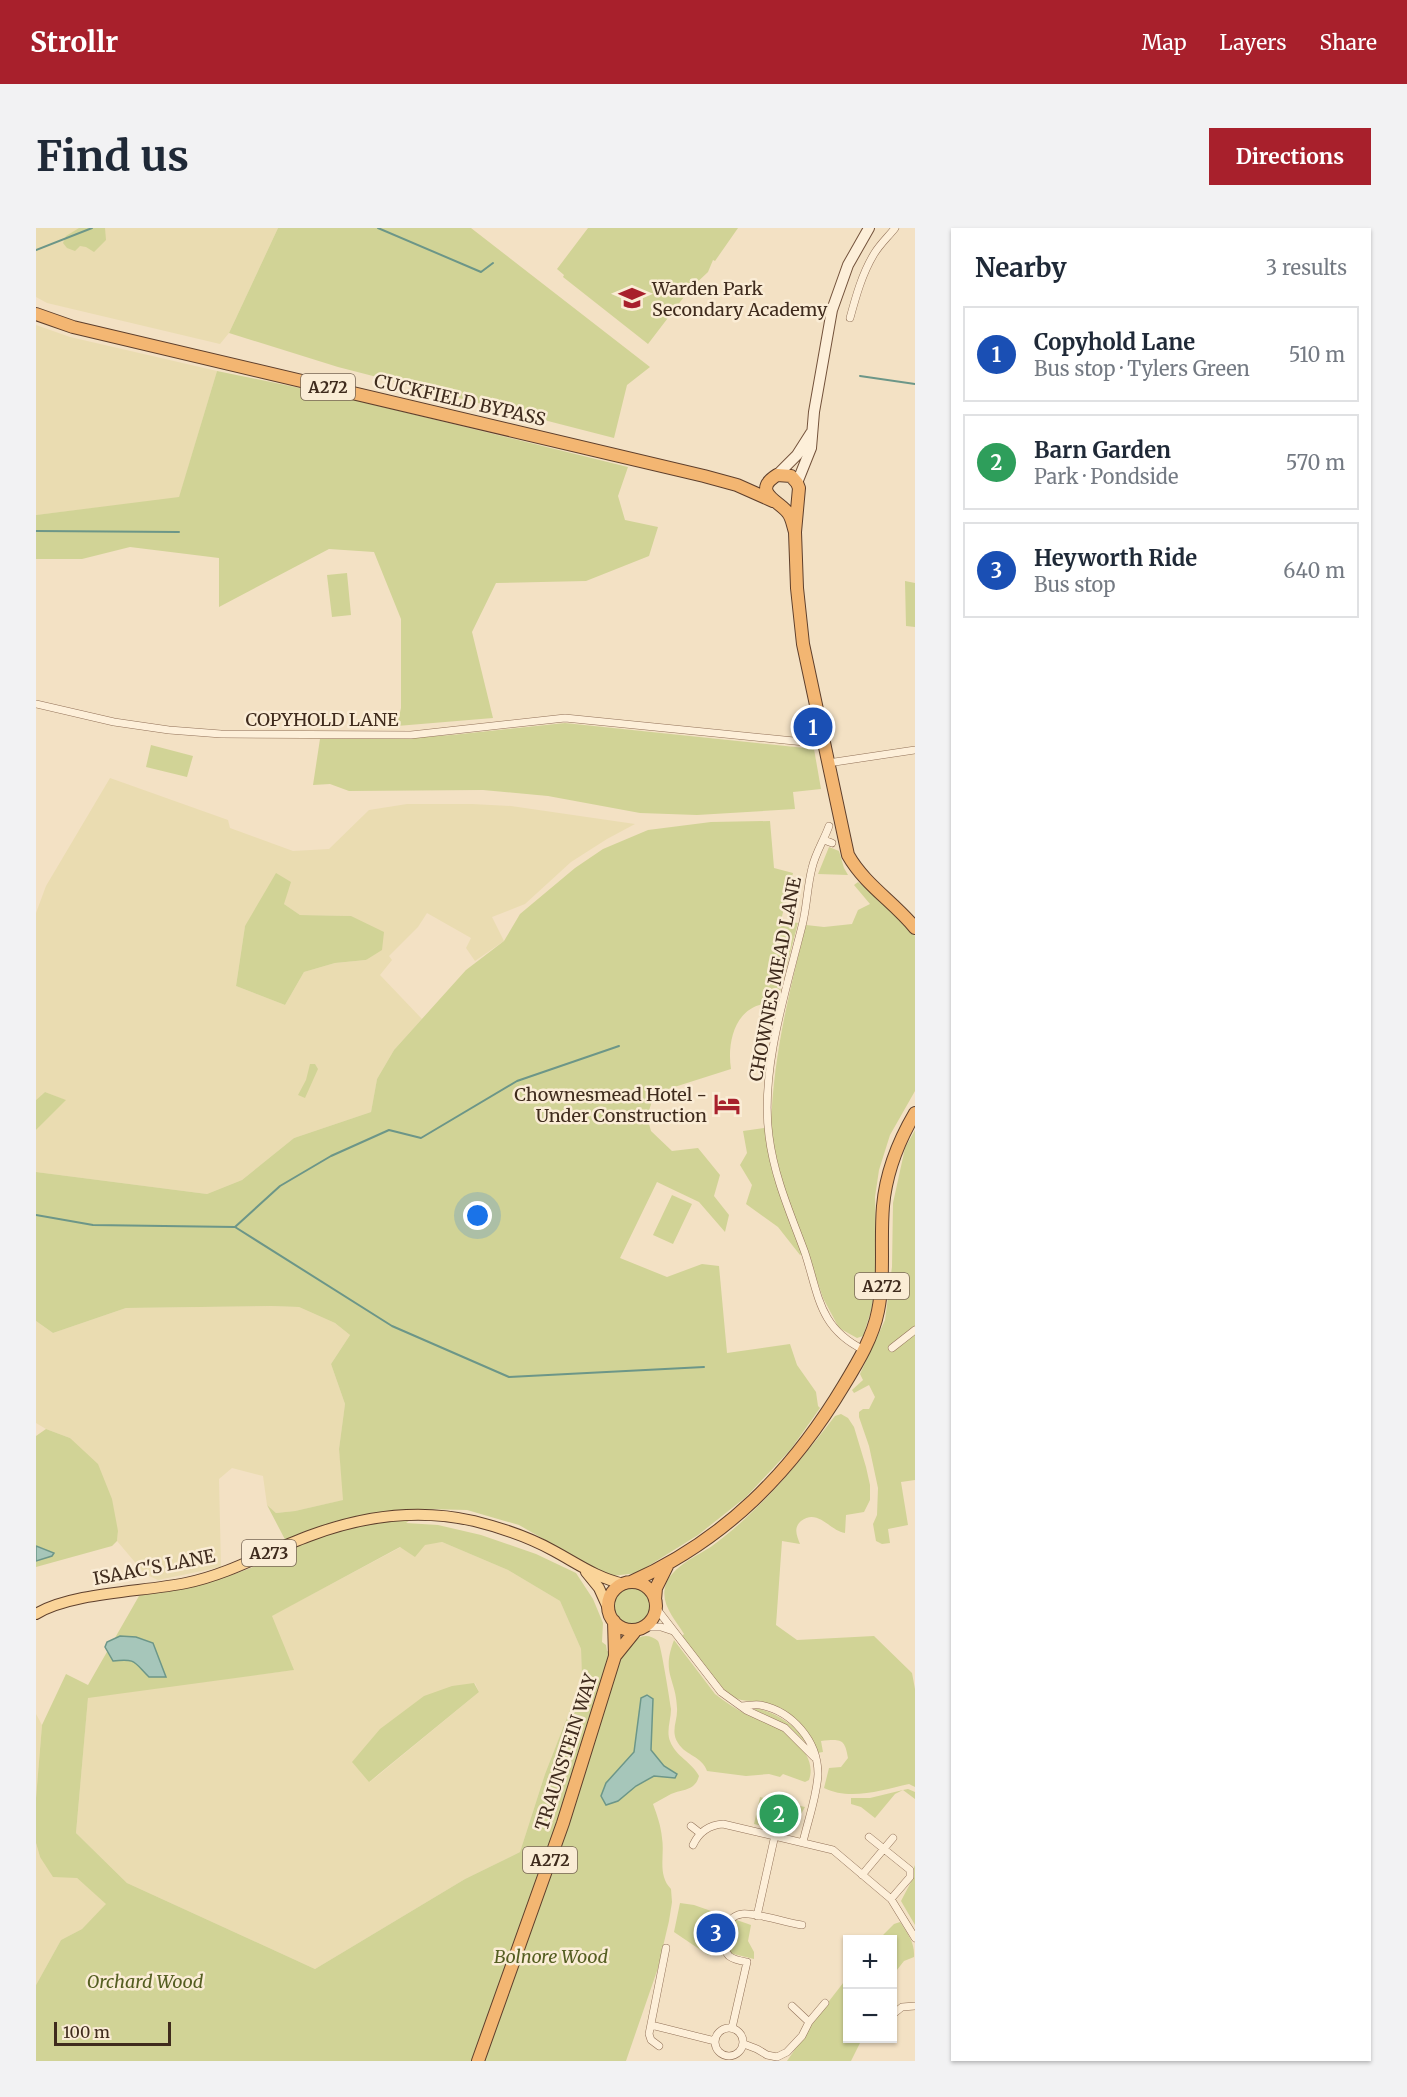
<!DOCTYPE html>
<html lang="en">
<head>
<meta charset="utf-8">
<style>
  :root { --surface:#fff; --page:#f2f2f3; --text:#1f2937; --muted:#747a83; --line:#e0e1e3; --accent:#a8202c }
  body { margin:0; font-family:Merriweather,serif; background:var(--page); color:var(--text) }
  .controls { position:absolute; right:18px; bottom:18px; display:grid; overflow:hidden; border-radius:0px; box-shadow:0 2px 4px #0004 }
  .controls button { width:54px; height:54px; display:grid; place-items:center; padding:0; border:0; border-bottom:2px solid var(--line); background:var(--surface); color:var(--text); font:30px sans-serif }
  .scale { position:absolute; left:18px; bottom:15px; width:117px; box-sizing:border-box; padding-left:6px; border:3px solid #3f2b1d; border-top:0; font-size:16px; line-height:21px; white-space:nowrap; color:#3f2b1d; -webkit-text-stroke:4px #faecd5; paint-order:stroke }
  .you { position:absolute; left:442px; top:988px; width:21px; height:21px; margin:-15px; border:4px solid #fff; border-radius:50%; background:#1a73e8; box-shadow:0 0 0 9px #1a73e833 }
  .badge { display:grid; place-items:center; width:39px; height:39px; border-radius:50%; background:var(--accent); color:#fff; font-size:20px; font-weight:700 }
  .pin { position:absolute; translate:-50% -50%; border:3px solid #fff; box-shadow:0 2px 6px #0006 }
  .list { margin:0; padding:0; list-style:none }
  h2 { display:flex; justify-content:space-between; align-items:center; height:78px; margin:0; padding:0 24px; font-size:26px }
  h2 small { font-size:20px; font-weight:400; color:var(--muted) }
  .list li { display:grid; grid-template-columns:39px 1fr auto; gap:18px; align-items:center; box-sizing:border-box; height:96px; margin:0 12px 12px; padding:0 12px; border:2px solid var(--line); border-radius:0px }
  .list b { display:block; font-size:22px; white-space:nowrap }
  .list p { margin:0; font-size:20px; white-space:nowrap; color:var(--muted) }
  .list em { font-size:20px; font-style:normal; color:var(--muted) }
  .map { position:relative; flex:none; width:879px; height:1833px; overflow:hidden; border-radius:0px }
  header { display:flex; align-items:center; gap:36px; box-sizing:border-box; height:84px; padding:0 30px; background:var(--accent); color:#fff }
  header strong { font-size:28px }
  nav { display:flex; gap:33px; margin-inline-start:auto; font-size:21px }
  .intro { display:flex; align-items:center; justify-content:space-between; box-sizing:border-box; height:144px; padding:0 36px }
  h1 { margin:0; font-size:42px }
  .button { padding:15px 27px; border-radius:0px; background:var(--accent); color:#fff; font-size:21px; font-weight:700 }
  main { display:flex; gap:36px; padding:0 36px }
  aside { flex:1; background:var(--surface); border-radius:0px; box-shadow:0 2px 4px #0004 }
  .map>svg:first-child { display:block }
  .farmland { fill:#eadcb1; fill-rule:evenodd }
  .green { fill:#d1d396; fill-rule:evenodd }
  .water { fill:#a6c6ba; stroke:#6c9688; stroke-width:1.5 }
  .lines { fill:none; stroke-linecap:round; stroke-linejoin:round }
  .stream { stroke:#6c9688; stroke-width:2 }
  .minor-casing { stroke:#917158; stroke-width:8 }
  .secondary-casing { stroke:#73523b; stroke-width:12 }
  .primary-casing { stroke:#5e3f2c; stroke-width:12 }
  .trunk-casing { stroke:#5e3f2c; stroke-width:14 }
  .minor { stroke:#fdefd9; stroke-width:7 }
  .secondary { stroke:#fdefd9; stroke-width:10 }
  .primary { stroke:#fad499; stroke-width:10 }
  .trunk { stroke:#f3b672; stroke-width:12 }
  .labels { text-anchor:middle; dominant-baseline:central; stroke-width:5; stroke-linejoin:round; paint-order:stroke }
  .shield { fill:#faecd5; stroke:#776554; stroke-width:1.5 }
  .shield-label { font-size:16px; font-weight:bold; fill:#3f2b1d }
  .poi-label { font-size:18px; fill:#3f2b1d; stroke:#faecd5; text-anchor:start }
  .street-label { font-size:18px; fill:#3f2b1d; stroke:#faecd5 }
  .park-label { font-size:18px; font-style:italic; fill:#545e21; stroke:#faecd5 }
</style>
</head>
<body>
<header>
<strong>Strollr</strong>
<nav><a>Map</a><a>Layers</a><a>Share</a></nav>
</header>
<div class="intro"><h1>Find us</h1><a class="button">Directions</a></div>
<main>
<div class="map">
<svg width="879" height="1833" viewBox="0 0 879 1833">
  <rect width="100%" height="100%" fill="#f3e1c4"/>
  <path class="farmland" d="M0,0H242L193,105L184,116L11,75L0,69Z
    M0,97L34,109L181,143L143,270L0,287Z
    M74,550L192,592L194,600L257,623L293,621L333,582L371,576H436L475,578L599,596L571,611L535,634L489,676L456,689L468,713L439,733L430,720L435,710L391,685L382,699L353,728L356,732L344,747L386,791L358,822L341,851L335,884L258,910L206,952L171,966L0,944V902L29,872L9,864L0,872V685L10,658ZM248,676L264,687L315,688L331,732L299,735L268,744L249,777L200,758L209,698Z
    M235,1078L263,1079L299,1095L314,1107L295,1136L309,1176L303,1221L308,1272L259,1283L240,1285L231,1277L227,1248L196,1240L183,1251L185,1339L122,1352L109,1346L81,1313L82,1303L34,1210L10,1201L0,1195V1093L17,1105L90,1080Z
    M406,1314L472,1342L524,1373L545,1421L546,1451L509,1546L484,1624L429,1651L279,1741L91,1655L40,1605L52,1469L257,1442L235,1388L365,1319ZM439,1455L443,1464L334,1554Z
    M0,1486L6,1497L0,1570Z
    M0,1615L4,1629L41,1650L71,1676L46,1701L25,1712L0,1757Z"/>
  <path class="green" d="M43,0H69L70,12L58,24L50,19L44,18L39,23L31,20L27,15L30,8Z
    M242,0H435L614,139L591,157L578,210L302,139L193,105Z
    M552,0H702L679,33L677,32L672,44L654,61L612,116L527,49L528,47L521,41Z
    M181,143L298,167L592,239L582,268L589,292L622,299L613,328L550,353L460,355L436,404L457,490L361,498L365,480V391L338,324L293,321L183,379V330L94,319L46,331H0V287L143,269Z
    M311,345L315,387L296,389L291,347Z
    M869,353L879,355V399L870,398Z
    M529,495L778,521L785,561L757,564L759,581L661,587L604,585L512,568L447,562L313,563L294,556L277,557L284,511H360L416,507Z
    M115,517L157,528L151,549L110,539Z
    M734,593L738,640L757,645L745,692L762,695L741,775C736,773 733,774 727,776C698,782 691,816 695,841L629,862L617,870L611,889L615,903L636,923L662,920L684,947L678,968L693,987L689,1004L663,974L621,954L584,1030L631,1049L666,1036L683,1038L691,1125L754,1116L761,1137L780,1164L782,1178L784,1180L755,1221L710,1269L662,1307L601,1345L576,1348L556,1339L483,1297L431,1282L390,1281L370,1295L402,1297L445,1307L500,1326L540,1345L557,1371L567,1395L566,1414L570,1417L571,1423L587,1428C591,1420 599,1408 610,1408C614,1408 619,1410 622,1413C625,1416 634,1474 635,1481C635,1492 630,1503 634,1513C640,1529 656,1534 663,1548C659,1563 647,1561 635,1566C629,1569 623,1573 617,1576C621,1587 625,1598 626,1610C629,1627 621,1647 635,1661L636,1674L633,1693L622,1740L590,1833H0V1757L25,1712L46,1701L70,1676L41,1650L17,1649L4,1629L0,1615V1570L6,1497L30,1446L52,1457L103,1368C130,1359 157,1357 185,1350C209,1344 232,1332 255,1323L231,1277L240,1285L259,1283L307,1272L303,1221L309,1176L295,1136L314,1107L299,1095L263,1079L235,1078L90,1080L17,1105L0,1093V944L171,966L206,952L258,910L335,884L341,851L358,822L430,742L468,713L484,686L539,640L567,621L612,602L675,594ZM406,1314L472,1342L524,1373L545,1421L546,1451L509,1546L484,1624L429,1651L279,1741L91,1655L40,1605L52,1470L258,1442L236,1388L364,1319L379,1329L389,1317Z
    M793,619L803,623L808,640L812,647L782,646Z
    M240,645L255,654L248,676L264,687L315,688L348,704L346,722L330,732L299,735L268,744L249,777L200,758L209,698Z
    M822,654L856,682L879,708V863L854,907L843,942L839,969L841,1047L835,1083L827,1108L821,1110L803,1100L787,1070L771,1022L764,1027L742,999L710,976L716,957L704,937L711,925L707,903L735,899C737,829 753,764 770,697L788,699L816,696L822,682L834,676L818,657Z
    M274,836H279L282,841L269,870L262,867L270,852Z
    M9,864L30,872L0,902V872Z
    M879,902V1252L865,1254L872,1297L852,1301L854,1315L846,1316L840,1313L837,1296L841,1287L842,1260L833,1218L823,1189V1184L827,1181H833L839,1169L833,1157L818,1165L816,1162L827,1152L824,1146L849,1092L856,1039L857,975L869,920Z
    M636,967L656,976L637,1016L617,1007Z
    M805,1186L812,1190L818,1199L830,1239L834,1257V1272L828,1284L810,1287L809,1305C794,1303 782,1280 765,1293C757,1300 761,1308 764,1316L746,1313L740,1397L761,1412L838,1408L876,1445L879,1461V1559L873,1556C846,1562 814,1573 788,1560L793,1540L805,1539L812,1530C809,1510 804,1511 785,1513L787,1524L781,1525C775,1498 749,1478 722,1474C712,1472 705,1474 696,1468C675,1453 661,1428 646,1408L648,1406C639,1391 623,1375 630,1356C637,1338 661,1328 676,1318C725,1282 762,1236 799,1188Z
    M10,1201L34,1210L62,1236L76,1271L82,1303L81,1313L76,1318L0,1339V1208Z
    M577 1378a19 19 0 1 1 38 0a19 19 0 1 1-38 0Z
    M638,1412L679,1466C689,1474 700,1481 711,1487C715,1489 720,1490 724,1491C746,1500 783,1524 773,1552L769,1554L747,1546L744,1549L733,1546L710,1548L671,1543C666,1528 650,1528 642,1515C634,1503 642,1493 641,1480C640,1450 625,1446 638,1412Z
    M438,1455L443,1464L333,1554L316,1534L344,1501L388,1468L416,1458Z
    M719,1480C742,1485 755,1496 771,1512L769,1514L751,1497L719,1482Z
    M872,1561L879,1564V1571L867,1562L859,1566L839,1590L825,1579L815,1576V1570H834L867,1562Z
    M724,1569L769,1579L755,1604L718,1596Z
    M879,1637V1697L865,1673L876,1652L875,1647Z
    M644,1675L658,1677L715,1697L712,1713L718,1724V1731L685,1723L672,1727L638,1704Z
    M864,1694C872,1706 879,1715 878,1729L868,1733L857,1747L856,1712L843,1711L858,1696Z
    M811,1750L812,1810L826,1811L815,1833H751L783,1786Z"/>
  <path class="water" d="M0,1318L18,1325L16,1328L0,1333Z
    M84,1408L100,1409L117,1415L130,1449H113C98,1434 100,1430 77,1433L69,1419L71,1414Z
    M611,1467L617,1471L615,1522L628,1538L641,1546L639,1550L618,1548L600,1558L582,1573L570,1577L565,1568L570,1555L598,1524L605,1470Z"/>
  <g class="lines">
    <path class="stream" d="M342,0L445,44L457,35
      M0,22L56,0
      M824,148L879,156
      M0,303L143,304
      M0,987L57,997L199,999L356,1098L473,1149L668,1139
      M199,999L244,958L295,928L353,902L385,910L481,853L583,818"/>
    <g class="minor-casing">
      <path id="minor" d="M814,90C820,68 826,46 838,26C844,16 852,9 859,0
        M0,476L78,494L133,502L185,506L375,507L529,490L788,516
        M792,535L879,522
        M793,598C788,612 779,626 776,640C771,659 771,679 766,698C750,762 724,843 733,908C738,949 755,987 769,1025C783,1068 783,1100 828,1122
        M788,612L796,615
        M856,1120L879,1102
        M620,1380L685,1464L710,1482L749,1500L778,1529
        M608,1399H625L637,1403
        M705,1478C712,1478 717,1476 724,1477C756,1483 782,1513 782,1546C781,1568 772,1592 767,1614
        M655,1598L664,1605
        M833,1609L874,1642V1649L855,1671
        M657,1617C663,1604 673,1597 687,1596L797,1622L855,1671L879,1710
        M826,1647L857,1610
        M721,1688L739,1607
        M756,1778L773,1794
        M856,1787L866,1779L879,1778
        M615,1797L679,1813
        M679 1814a14 14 0 1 1 28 0a14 14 0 1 1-28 0Z
        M696,1800L711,1734C705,1733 698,1732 693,1728C682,1716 688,1688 706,1686C718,1684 752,1695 766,1697
        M708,1816L721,1821L731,1827L741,1829L751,1824L766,1808L773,1794L789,1775
        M623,1818L615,1812L613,1806L630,1720"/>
    </g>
    <g class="secondary-casing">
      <path id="secondary" d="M741,247L761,227L775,205
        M761,255L775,220L778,184L796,82L812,37L833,0"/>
    </g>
    <g class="primary-casing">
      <path id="primary" d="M550,1344L563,1360L572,1380
        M0,1386C37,1364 107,1364 150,1355C194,1346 232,1323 273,1308C326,1288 382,1280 438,1293C466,1300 493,1309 518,1323C542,1336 561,1350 588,1356"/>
    </g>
    <g class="trunk-casing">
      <path id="trunk" d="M0,86L37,99L668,248L701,257L737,273
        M759,304C757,298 756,290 752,285C745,274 714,264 741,247L755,248L761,255L763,260L759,304L761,360L767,416L812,627C829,657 858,674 879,700
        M595,1354C689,1312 756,1244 808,1157C822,1134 837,1109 842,1083C849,1048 844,1014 847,978C850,945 862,914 879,885
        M572 1378a24 24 0 1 1 48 0a24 24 0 1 1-48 0Z
        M619,1372L620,1360L631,1338
        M578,1393L579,1428
        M442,1833L527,1595L579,1428L600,1402"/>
    </g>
    <use href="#minor" class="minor"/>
    <use href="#secondary" class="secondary"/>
    <use href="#primary" class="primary"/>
    <use href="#trunk" class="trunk"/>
  </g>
  <defs>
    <g id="school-bare" transform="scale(2.07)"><path d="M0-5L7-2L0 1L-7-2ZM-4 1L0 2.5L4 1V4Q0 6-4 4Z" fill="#a8202c" stroke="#faecd5" stroke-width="2.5" paint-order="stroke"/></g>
    <g id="hotel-bare" transform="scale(2.07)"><path d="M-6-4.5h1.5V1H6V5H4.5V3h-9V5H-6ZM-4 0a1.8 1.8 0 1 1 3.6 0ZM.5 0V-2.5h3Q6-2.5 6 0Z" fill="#a8202c" stroke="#faecd5" stroke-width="2.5" paint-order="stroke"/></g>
  </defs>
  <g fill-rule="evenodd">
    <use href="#school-bare" x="596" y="70"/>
    <use href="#hotel-bare" x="691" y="876"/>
  </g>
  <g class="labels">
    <g class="shield">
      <rect x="265" y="146" width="54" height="26" rx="4.5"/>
      <rect x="819" y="1045" width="54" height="26" rx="4.5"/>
      <rect x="206" y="1312" width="54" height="26" rx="4.5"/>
      <rect x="487" y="1619" width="54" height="26" rx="4.5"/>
    </g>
    <g class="shield-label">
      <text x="292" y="159">A272</text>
      <text x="846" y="1058">A272</text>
      <text x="233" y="1325">A273</text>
      <text x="514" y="1632">A272</text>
    </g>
    <g class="poi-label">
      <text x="616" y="60">Warden Park<tspan x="616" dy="21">Secondary Academy</tspan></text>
      <text x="671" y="866" text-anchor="end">Chownesmead Hotel -<tspan x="671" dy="21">Under Construction</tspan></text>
    </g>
    <g class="street-label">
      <text transform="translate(424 172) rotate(13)">CUCKFIELD BYPASS</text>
      <text x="286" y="491">COPYHOLD LANE</text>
      <text transform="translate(739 751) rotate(-79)">CHOWNES MEAD LANE</text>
      <text transform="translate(118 1339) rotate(-11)">ISAAC'S LANE</text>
      <text transform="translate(530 1524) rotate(-72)">TRAUNSTEIN WAY</text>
    </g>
    <g class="park-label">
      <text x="515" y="1728">Bolnore Wood</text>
      <text x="109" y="1753">Orchard Wood</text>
    </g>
  </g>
</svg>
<div class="controls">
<button>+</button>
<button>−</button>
</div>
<div class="scale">100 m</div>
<div class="you"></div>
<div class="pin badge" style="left:777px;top:499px;background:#1a4fb4">1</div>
<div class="pin badge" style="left:743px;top:1586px;background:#2e9e5b">2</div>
<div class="pin badge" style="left:680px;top:1705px;background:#1a4fb4">3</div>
</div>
<aside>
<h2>Nearby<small>3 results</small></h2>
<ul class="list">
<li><span class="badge" style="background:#1a4fb4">1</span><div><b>Copyhold Lane</b><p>Bus stop · Tylers Green</p></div><em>510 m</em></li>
<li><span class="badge" style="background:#2e9e5b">2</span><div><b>Barn Garden</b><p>Park · Pondside</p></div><em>570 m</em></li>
<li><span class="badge" style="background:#1a4fb4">3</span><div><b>Heyworth Ride</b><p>Bus stop</p></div><em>640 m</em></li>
</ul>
</aside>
</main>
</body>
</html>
